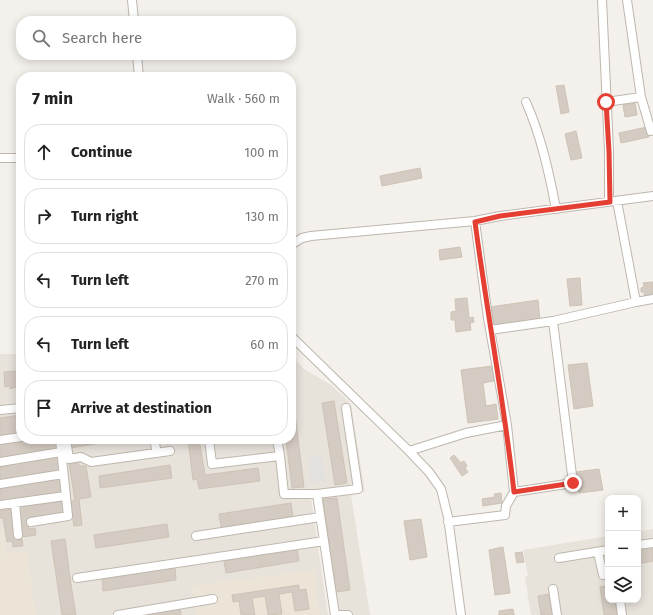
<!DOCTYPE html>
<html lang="en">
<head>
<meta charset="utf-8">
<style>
  :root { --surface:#fff; --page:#f2f2f2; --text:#222; --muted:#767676; --line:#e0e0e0 }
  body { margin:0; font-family:"Fira Sans",sans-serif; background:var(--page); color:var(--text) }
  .controls { position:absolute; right:12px; bottom:12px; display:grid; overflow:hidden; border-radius:8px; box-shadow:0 2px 10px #0003 }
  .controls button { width:36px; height:36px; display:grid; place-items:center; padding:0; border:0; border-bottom:1px solid var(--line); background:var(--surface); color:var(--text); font:20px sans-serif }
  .stop { position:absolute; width:12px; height:12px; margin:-9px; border:3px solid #e43f32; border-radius:50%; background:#fff }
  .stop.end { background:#e43f32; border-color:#fff; box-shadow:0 1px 4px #0008 }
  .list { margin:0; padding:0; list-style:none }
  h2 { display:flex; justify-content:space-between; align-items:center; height:52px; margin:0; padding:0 16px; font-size:17px }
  h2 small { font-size:13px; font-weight:400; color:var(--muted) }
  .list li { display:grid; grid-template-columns:26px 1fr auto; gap:12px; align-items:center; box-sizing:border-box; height:56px; margin:0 8px 8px; padding:0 8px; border:1px solid var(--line); border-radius:16px }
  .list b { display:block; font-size:15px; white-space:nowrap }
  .list em { font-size:13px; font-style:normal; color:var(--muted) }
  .icon { flex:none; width:22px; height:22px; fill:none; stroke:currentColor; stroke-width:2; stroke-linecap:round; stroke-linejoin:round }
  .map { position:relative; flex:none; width:653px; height:615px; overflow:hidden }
  .search { position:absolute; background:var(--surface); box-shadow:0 2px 10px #0003; left:16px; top:16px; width:280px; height:44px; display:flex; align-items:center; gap:10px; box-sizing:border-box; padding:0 14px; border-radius:16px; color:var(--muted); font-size:15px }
  .panel { position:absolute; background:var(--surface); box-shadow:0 2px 10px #0003; left:16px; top:72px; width:280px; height:372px; border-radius:16px }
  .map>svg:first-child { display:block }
  .residential { fill:#e7e2da }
  .education { fill:#ebe4d7 }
  .parking { fill:#e3e1df }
  .building { fill:#d4cbc2; stroke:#cec3b5 }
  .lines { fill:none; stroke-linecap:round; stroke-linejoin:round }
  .minor-casing { stroke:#beb7ae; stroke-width:10 }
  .minor { stroke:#fff; stroke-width:8 }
  .route { stroke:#e43f32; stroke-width:5 }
</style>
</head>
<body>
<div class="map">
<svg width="653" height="615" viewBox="0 0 653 615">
  <rect width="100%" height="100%" fill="#f4f0eb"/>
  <path class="residential" d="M0,354H21V439H291V355L304,369L331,385L351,404L365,492L310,491L328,615H0Z
    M351,495L370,615H340L321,497Z
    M653,529V615H531L525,577L528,576L523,550L608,536V600H638V532Z"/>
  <path class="education" d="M1,520L6,553L27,551L36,615H0Z
    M314,570L320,615H195L191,586Z"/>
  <path class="parking" d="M322,456L325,481L310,482L308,458Z"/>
  <path class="building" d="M564,85L569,112L561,114L556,86Z
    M635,103L637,115L625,117L623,105Z
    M647,127L649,137L621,143L619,133Z
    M576,131L582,158L571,160L565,134Z
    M420,168L422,178L382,186L380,176Z
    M21,245V271L18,246Z
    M460,247L462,257L440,260L439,250Z
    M580,278L582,305L570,306L567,279Z
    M653,282V296L645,297L644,292H641V288L644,287L643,283Z
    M467,298L469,318L473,317L474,322L470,323L471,330L456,332L455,320H451V312L456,311L455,299Z
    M538,300L540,320L493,327L490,307Z
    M587,363L593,406L574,409L568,365Z
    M492,366L494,381L483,383L486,406L496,404L498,419L468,423L461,370Z
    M17,371L19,386L10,389V386L5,387L4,372Z
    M334,401L347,483L335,485L322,403Z
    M294,407L304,487L292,488L286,439H291V408Z
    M21,415V433L0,436V418Z
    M29,439H57L58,449L0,459V444Z
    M67,439H127L69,448Z
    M166,439H179H177V442L167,444Z
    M188,439H199L205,475L258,468L260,481L199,489L197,479L193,480Z
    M454,455L461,463L464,461L467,466L465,468L468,472L462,476L450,458Z
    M59,456L62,471L0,481V465Z
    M78,462L79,466H86L91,497L79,499L82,525L74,526L70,501L75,500L69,464Z
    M170,465L172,478L100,488L99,476Z
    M599,469L603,490L579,493L576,472Z
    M60,478L61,492L0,501V487Z
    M501,493L502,503L483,506L482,499L495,497L494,494Z
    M337,498L350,590L336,592L323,499Z
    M63,501L65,515L27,519L29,529L35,528L36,535L22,537L18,507Z
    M291,503L293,517L221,527L219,514Z
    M13,509L17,540L22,539L23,546L13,547L12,541L7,542L3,518H0V511Z
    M421,519L427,557L410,560L404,521Z
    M167,524L169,537L96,548L94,535Z
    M65,539L71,585L76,615H62L51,541Z
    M503,547L510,593L495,595L489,550Z
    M653,547V561L638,564V550Z
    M297,549L299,561L226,573L224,561Z
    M522,552L524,562L517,563L515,553Z
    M175,568L176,580L103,591L102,578Z
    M299,585V590L306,589L309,609L295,611L292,592L279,594L282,614L268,615L265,596L252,598L255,615H241L239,601L233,602L232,595Z
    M608,586V600H615L617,615H604L600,587Z
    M551,594L554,615H541L538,596Z
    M180,609L181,615H140L153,613Z
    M513,609L514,615H499V611Z"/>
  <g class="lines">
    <g class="minor-casing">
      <path id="minor" d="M132,0L134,21
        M602,0L609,151V202
        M137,55L139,77
        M641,97L651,131
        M526,102C541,136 549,172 556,209
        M606,102L641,97L627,0
        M0,158H21
        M291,245L302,238L311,236L475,221L500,216L653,196
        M636,302L653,299
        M490,330L553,321
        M291,336L409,451L429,472L441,489L448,517L461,615
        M0,410L21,408
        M507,425L514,492L573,483L553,321L636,302L617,201
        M66,439L69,459L81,457L91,462L170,451
        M154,439L157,453
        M209,439L212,464L280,456L284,494H317L358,489L346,408
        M277,439L280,456
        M0,440L21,437
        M409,451L466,433L507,425L488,318L475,221
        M0,462L61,452
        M0,484L63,474
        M317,494L335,615
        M15,503L18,535
        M0,505L65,496
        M31,522L68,516L60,439
        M448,522L505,515L506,506L514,492
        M196,536L320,517
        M638,545L653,543
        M598,552L603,575
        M559,558L608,550
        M77,578L324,541
        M553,589L557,615
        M620,600L622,615
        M118,615L213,599
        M340,615H348"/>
    </g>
    <use href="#minor" class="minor"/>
  </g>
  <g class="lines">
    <path class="route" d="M573,483L514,492C504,402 487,312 475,222L500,216L610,202L609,151L606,102"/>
  </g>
</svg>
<div class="controls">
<button>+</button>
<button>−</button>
<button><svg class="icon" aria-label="layers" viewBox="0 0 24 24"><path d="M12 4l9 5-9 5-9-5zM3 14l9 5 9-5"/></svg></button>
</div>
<div class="stop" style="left:606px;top:102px"></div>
<div class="stop end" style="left:573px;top:483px"></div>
<div class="search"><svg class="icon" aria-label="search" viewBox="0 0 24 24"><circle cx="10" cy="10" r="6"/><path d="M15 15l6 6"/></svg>Search here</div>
<section class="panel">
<h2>7 min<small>Walk · 560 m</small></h2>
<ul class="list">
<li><svg class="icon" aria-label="ahead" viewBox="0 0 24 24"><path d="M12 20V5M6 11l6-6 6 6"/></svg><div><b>Continue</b></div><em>100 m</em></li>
<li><svg class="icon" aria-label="right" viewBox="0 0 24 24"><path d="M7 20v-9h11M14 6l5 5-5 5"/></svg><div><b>Turn right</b></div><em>130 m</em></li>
<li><svg class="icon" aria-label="left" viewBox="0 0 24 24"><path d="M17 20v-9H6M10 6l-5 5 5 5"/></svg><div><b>Turn left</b></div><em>270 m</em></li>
<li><svg class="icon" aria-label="left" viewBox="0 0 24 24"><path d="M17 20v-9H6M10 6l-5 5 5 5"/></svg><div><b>Turn left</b></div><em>60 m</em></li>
<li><svg class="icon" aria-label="arrive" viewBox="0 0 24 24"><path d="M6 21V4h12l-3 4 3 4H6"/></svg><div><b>Arrive at destination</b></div></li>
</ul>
</section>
</div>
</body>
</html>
